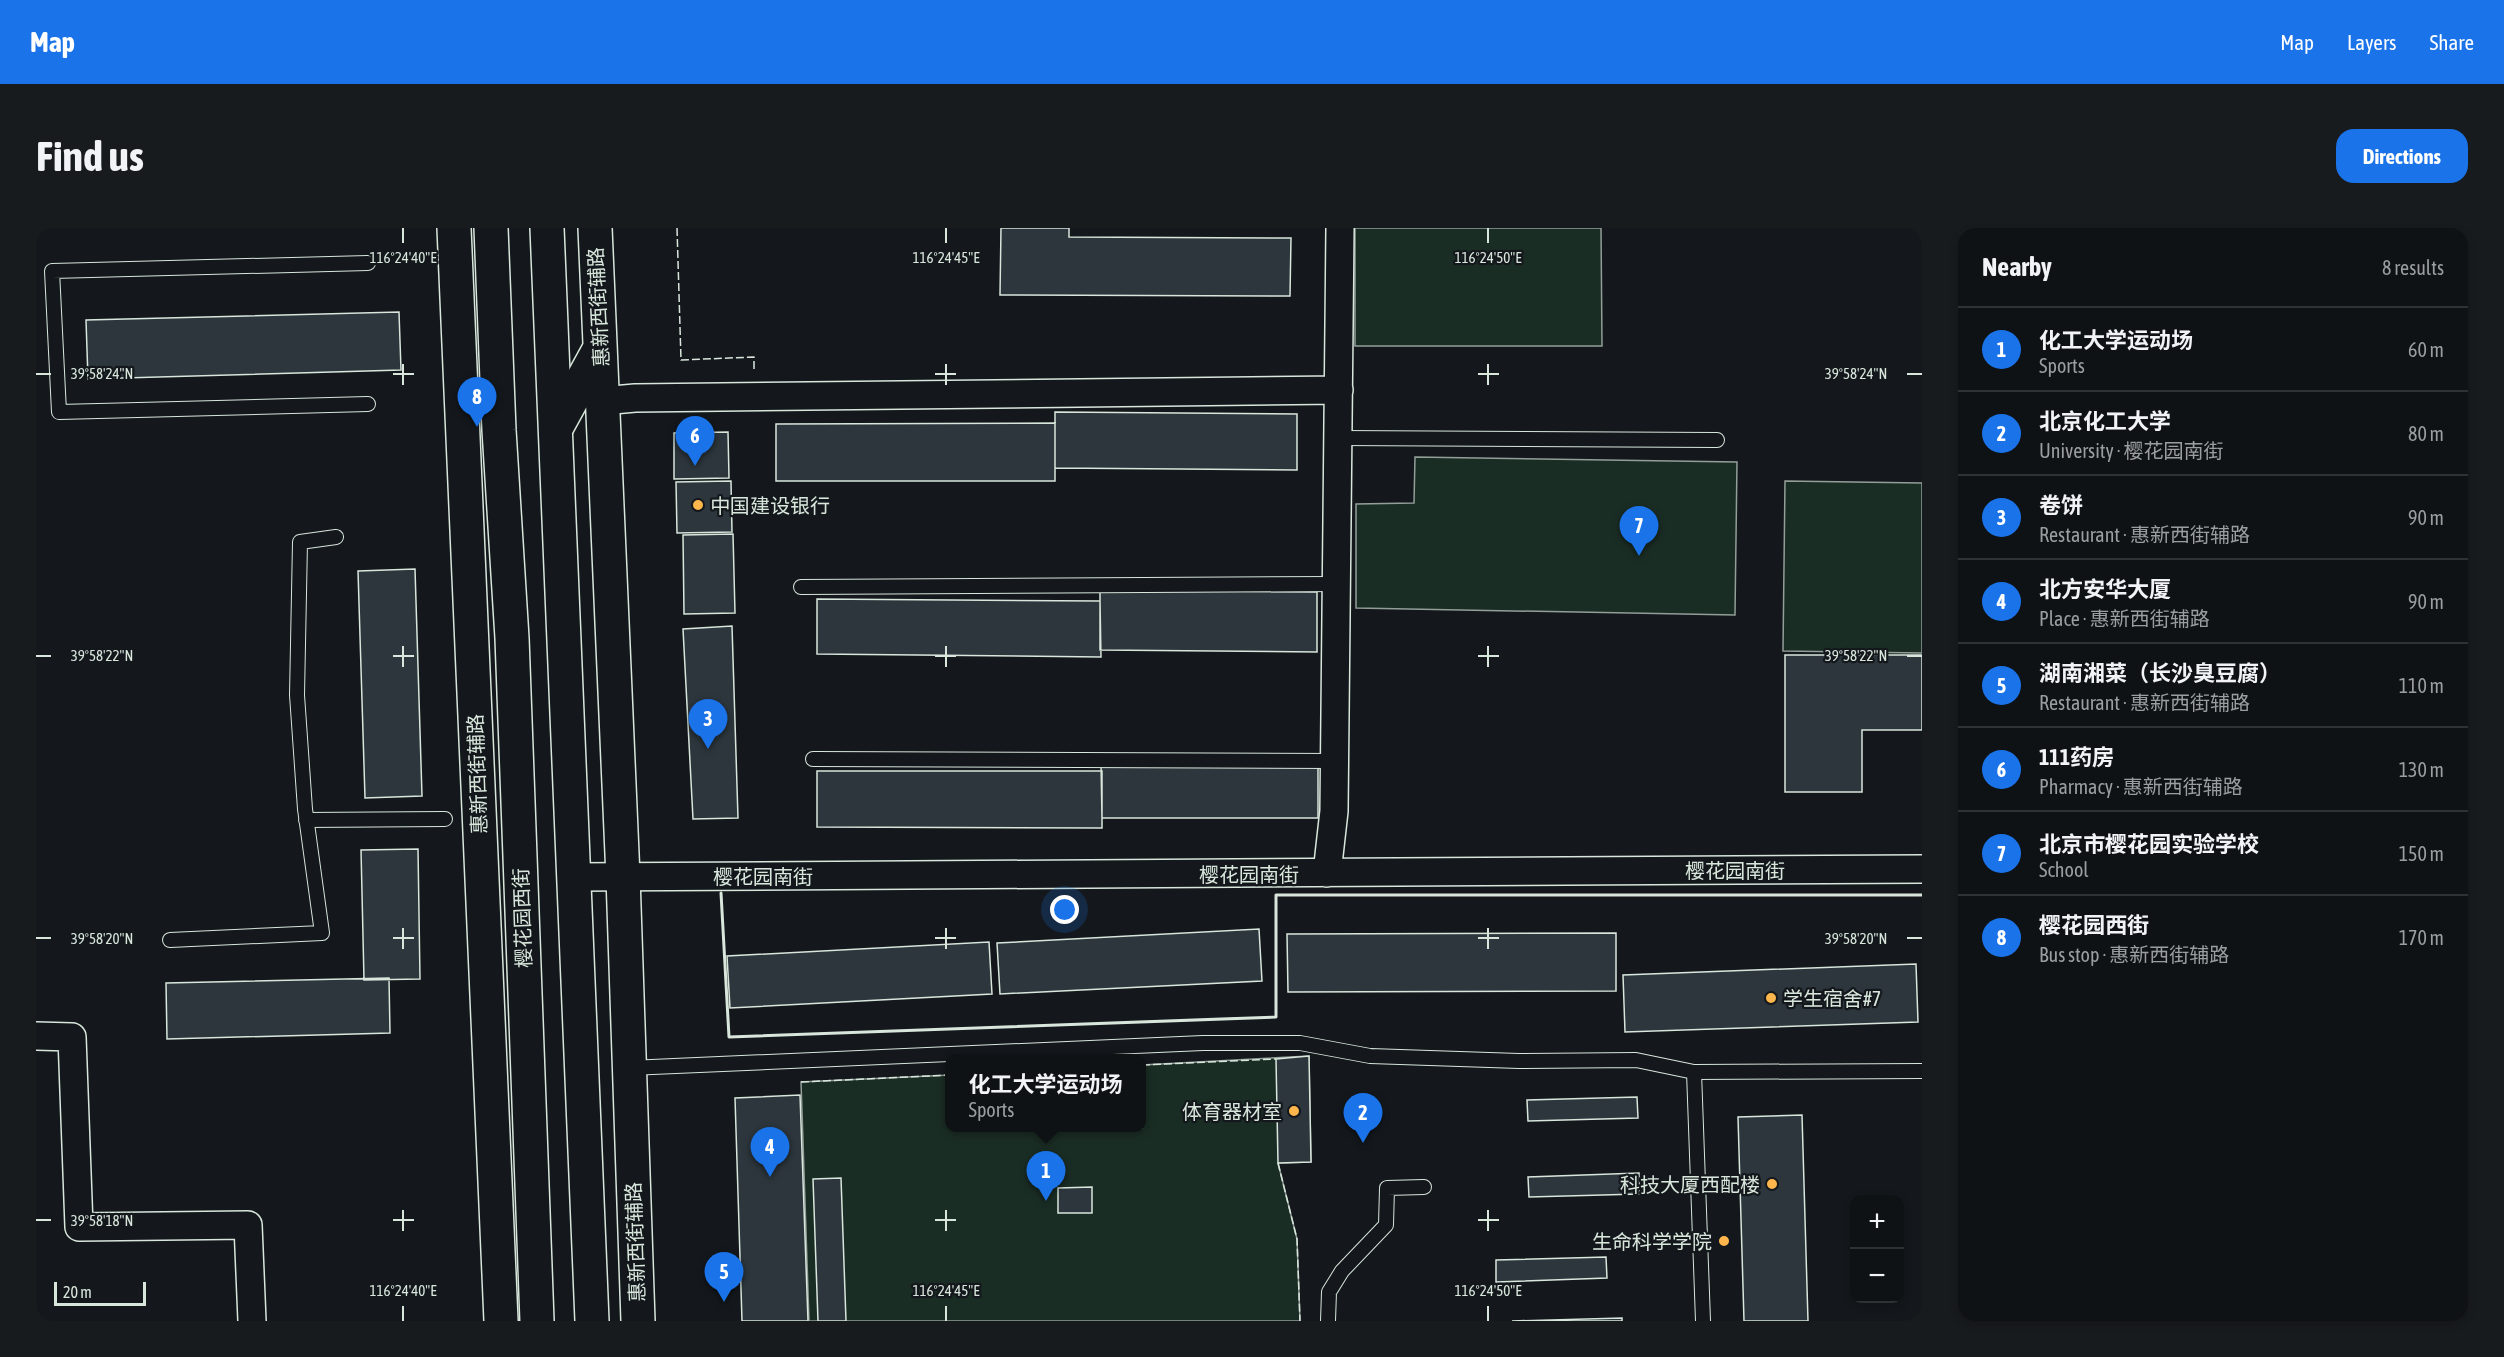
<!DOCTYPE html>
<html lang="en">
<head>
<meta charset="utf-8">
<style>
  :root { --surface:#0f1215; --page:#181b1e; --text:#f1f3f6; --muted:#9b9ea0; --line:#2f3234; --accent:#1a73e8 }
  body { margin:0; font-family:"Asap Condensed","Noto Sans SC",sans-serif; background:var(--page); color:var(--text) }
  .controls { position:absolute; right:18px; bottom:18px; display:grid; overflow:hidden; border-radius:12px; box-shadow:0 3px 9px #0003 }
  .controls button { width:54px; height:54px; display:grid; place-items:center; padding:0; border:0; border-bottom:2px solid var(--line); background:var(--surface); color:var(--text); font:30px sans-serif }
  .scale { position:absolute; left:18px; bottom:15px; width:92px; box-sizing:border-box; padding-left:6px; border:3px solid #d8e6dc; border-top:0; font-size:16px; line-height:21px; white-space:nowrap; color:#d8e6dc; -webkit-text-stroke:4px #14181c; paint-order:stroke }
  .you { position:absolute; left:1029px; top:682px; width:21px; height:21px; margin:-15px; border:4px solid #fff; border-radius:50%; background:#1a73e8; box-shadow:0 0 0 9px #1a73e833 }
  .badge { display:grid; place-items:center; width:39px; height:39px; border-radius:50%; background:var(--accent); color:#fff; font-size:20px; font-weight:700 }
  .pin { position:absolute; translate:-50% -50px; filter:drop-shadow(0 2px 3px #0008) }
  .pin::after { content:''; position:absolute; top:32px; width:21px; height:18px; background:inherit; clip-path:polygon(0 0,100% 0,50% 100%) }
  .popup { position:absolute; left:909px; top:826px; width:201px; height:78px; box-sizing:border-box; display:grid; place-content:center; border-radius:12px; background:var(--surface); filter:drop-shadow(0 2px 4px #0005); font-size:20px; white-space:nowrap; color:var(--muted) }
  .popup b { font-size:22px; color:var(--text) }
  .popup::after { content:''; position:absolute; left:50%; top:100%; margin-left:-12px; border:12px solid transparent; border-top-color:var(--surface) }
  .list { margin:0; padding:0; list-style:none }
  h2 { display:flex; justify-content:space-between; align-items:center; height:78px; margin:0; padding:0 24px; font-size:26px }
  h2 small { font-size:20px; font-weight:400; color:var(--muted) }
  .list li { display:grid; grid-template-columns:39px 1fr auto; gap:18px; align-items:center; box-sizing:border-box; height:84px; padding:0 24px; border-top:2px solid var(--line) }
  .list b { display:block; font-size:22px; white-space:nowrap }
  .list p { margin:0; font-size:20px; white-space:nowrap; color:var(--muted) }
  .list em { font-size:20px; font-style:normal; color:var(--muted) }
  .map { position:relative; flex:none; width:1886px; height:1093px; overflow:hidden; border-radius:18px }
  header { display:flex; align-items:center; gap:36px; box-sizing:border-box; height:84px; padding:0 30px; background:var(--accent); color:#fff }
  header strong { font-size:28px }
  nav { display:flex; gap:33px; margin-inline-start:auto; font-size:21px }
  .intro { display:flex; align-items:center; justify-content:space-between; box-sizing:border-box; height:144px; padding:0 36px }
  h1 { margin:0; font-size:42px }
  .button { padding:15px 27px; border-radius:18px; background:var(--accent); color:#fff; font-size:21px; font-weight:700 }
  main { display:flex; gap:36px; padding:0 36px }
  aside { flex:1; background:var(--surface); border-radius:18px; box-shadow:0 3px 9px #0003 }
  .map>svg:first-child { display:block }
  .green { fill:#1a2d24; stroke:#939e99; stroke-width:1.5 }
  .building { fill:#2c363c; stroke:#d8e6dc; stroke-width:1.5 }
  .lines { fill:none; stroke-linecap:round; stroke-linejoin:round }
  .lane-casing { stroke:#d8e6dc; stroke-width:16 }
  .street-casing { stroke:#d8e6dc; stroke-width:30 }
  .secondary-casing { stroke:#d8e6dc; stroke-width:36 }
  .primary-casing { stroke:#d8e6dc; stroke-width:36 }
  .lane { stroke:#14181c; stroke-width:14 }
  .street { stroke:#14181c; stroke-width:27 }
  .secondary { stroke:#14181c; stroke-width:33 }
  .primary { stroke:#14181c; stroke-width:33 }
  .fence { stroke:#d8e6dc; stroke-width:1.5; stroke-dasharray:8 3; stroke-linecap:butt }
  .wall { stroke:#d8e6dc; stroke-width:3 }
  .ticks { fill:none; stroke:#d8e6dc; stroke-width:2 }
  .poi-dot { fill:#ffb74d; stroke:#14181c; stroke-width:2 }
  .labels { text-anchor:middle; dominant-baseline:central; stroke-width:4.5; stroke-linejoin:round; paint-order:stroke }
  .street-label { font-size:20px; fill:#d8e6dc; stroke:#14181c }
  .poi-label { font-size:20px; fill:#d8e6dc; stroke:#14181c; text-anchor:end }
  .ticks-label { font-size:15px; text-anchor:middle; fill:#d8e6dc; stroke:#14181c; stroke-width:4.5; stroke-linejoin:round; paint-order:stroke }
</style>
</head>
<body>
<header>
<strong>Map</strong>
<nav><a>Map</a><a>Layers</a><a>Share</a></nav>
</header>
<div class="intro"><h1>Find us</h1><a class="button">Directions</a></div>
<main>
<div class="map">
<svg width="1886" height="1093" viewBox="0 0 1886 1093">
  <rect width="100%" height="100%" fill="#14181c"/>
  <path class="green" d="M1319,0H1565L1566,118H1319Z
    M1379,229L1701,234L1699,387L1320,380V276L1378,275Z
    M1749,253L1886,255V425L1747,423Z
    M1273,828L1275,934L1242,935L1261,1011L1264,1093H773L765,854L914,847V900H1106V837Z"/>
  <path class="building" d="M965,0H1033V9L1255,10L1254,68L964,67Z
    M363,84L365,142L52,151L50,92Z
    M1019,184L1261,186V242L1019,240Z
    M1019,195V253H740V196Z
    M692,204L693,250L638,251V205Z
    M695,253L696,304L641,305L640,254Z
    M697,306L699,385L648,386L647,307Z
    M379,341L386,568L329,570L322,343Z
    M1064,362L1281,364V424L1064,422Z
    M781,371L1064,373L1065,429L781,426Z
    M696,398L702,590L657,591L647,401Z
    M1749,427H1886V502H1826V564H1749Z
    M1065,536H1282V590H1066Z
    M781,543H1066V600L781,599Z
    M382,621L384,751L328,752L325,622Z
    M1223,701L1226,753L964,766L961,715Z
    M1580,705V763L1252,764L1251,706Z
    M953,714L956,766L694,780L691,728Z
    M1880,736L1882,794L1589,804L1587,747Z
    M353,750L354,805L131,811L130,755Z
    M1273,828L1275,934L1242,935L1240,831Z
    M764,867L772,1093H706L699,870Z
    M1601,869L1602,890L1492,893L1491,872Z
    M1766,887L1772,1093H1708L1702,889Z
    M1603,945V966L1493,969L1492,949Z
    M805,950L810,1093H782L777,951Z
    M1056,959V985H1022V960Z
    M1570,1029L1571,1050L1460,1054V1032Z
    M1586,1090V1093H1476Z"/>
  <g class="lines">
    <g class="lane-casing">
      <path id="lane" d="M332,35L16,43L23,184L332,176
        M1303,210L1681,212
        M765,359L1301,356
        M777,531L1299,533
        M270,592L409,591
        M134,712L286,705L269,581L261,467L264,314L300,309
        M593,840L1167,815H1264L1334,828L1483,833L1600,832L1658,844L1886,843
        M1658,844L1667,1093
        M1292,1093L1293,1064L1306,1043L1350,997L1351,960L1388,959"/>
    </g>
    <g class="street-casing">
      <path id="street" d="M566,173L599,170L1303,162
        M1291,645L1298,583L1304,0
        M539,649L1886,641
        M0,808L36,809L43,999L212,997L216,1093"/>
    </g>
    <g class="secondary-casing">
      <path id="secondary" d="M418,0L465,1093
        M559,0L587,649L602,1093
        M520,200L564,120"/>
    </g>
    <g class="primary-casing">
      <path id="primary" d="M455,0L463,202L476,410L501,1093
        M511,0L556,1093"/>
    </g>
    <use href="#lane" class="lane"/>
    <use href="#street" class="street"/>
    <use href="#secondary" class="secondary"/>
    <use href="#primary" class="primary"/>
    <path class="fence" d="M641,0L645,132L718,129V144
      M1106,837L1240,831
      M765,854L914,847
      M1242,935L1261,1011L1264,1093"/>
    <path class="wall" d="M685,665L693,809L1240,789V667H1886"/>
  </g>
  <path class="ticks" d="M367,0V15M910,0V15M1452,0V15M367,136V157M910,136V157M1452,136V157M0,146H15M357,146H378M899,146H920M1442,146H1463M1871,146H1886M367,418V439M910,418V439M1452,418V439M0,428H15M357,428H378M899,428H920M1442,428H1463M1871,428H1886M367,700V721M910,700V721M1452,700V721M0,710H15M357,710H378M899,710H920M1442,710H1463M1871,710H1886M367,982V1003M910,982V1003M1452,982V1003M0,992H15M357,992H378M899,992H920M1442,992H1463M367,1078V1093M910,1078V1093M1452,1078V1093"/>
  <g class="poi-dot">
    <circle cx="662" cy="277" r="6"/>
    <circle cx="1735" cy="770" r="6"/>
    <circle cx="1258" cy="883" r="6"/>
    <circle cx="1736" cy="956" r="6"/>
    <circle cx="1688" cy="1013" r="6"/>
  </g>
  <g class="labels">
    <g class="street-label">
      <text transform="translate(562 79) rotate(-93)">惠新西街辅路</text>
      <text transform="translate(441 546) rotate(-92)">惠新西街辅路</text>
      <text x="1699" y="642">樱花园南街</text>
      <text x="1213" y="646">樱花园南街</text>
      <text x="727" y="648">樱花园南街</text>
      <text transform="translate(486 690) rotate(-92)">樱花园西街</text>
      <text transform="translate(599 1014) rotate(-92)">惠新西街辅路</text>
    </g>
    <g class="poi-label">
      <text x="674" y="277" text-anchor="start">中国建设银行</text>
      <text x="1747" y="770" text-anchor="start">学生宿舍#7</text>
      <text x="1246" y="883">体育器材室</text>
      <text x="1724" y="956">科技大厦西配楼</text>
      <text x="1676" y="1013">生命科学学院</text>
    </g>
  </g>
  <g class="ticks-label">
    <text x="367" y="35">116°24'40"E</text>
    <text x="910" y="35">116°24'45"E</text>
    <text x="1452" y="35">116°24'50"E</text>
    <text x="66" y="151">39°58'24"N</text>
    <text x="1820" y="151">39°58'24"N</text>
    <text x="66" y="433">39°58'22"N</text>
    <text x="1820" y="433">39°58'22"N</text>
    <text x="66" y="716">39°58'20"N</text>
    <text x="1820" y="716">39°58'20"N</text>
    <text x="66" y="998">39°58'18"N</text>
    <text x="367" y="1068">116°24'40"E</text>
    <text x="910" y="1068">116°24'45"E</text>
    <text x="1452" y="1068">116°24'50"E</text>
  </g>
</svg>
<div class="controls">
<button>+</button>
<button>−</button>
</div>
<div class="scale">20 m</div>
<div class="you"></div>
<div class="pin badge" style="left:1010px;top:973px">1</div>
<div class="popup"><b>化工大学运动场</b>Sports</div>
<div class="pin badge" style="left:1327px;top:915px">2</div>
<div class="pin badge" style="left:672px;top:521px">3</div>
<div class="pin badge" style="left:734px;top:949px">4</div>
<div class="pin badge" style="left:688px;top:1074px">5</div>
<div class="pin badge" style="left:659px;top:238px">6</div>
<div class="pin badge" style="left:1603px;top:328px">7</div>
<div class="pin badge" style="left:441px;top:199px">8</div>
</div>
<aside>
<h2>Nearby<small>8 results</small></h2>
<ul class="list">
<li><span class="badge">1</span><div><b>化工大学运动场</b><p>Sports</p></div><em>60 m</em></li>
<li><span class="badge">2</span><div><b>北京化工大学</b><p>University · 樱花园南街</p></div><em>80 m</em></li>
<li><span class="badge">3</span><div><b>卷饼</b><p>Restaurant · 惠新西街辅路</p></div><em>90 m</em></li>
<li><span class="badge">4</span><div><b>北方安华大厦</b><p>Place · 惠新西街辅路</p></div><em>90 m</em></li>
<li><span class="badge">5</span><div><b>湖南湘菜（长沙臭豆腐）</b><p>Restaurant · 惠新西街辅路</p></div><em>110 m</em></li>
<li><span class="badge">6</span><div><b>111药房</b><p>Pharmacy · 惠新西街辅路</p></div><em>130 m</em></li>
<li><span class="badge">7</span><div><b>北京市樱花园实验学校</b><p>School</p></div><em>150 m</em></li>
<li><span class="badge">8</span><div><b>樱花园西街</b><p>Bus stop · 惠新西街辅路</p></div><em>170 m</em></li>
</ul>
</aside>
</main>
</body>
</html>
